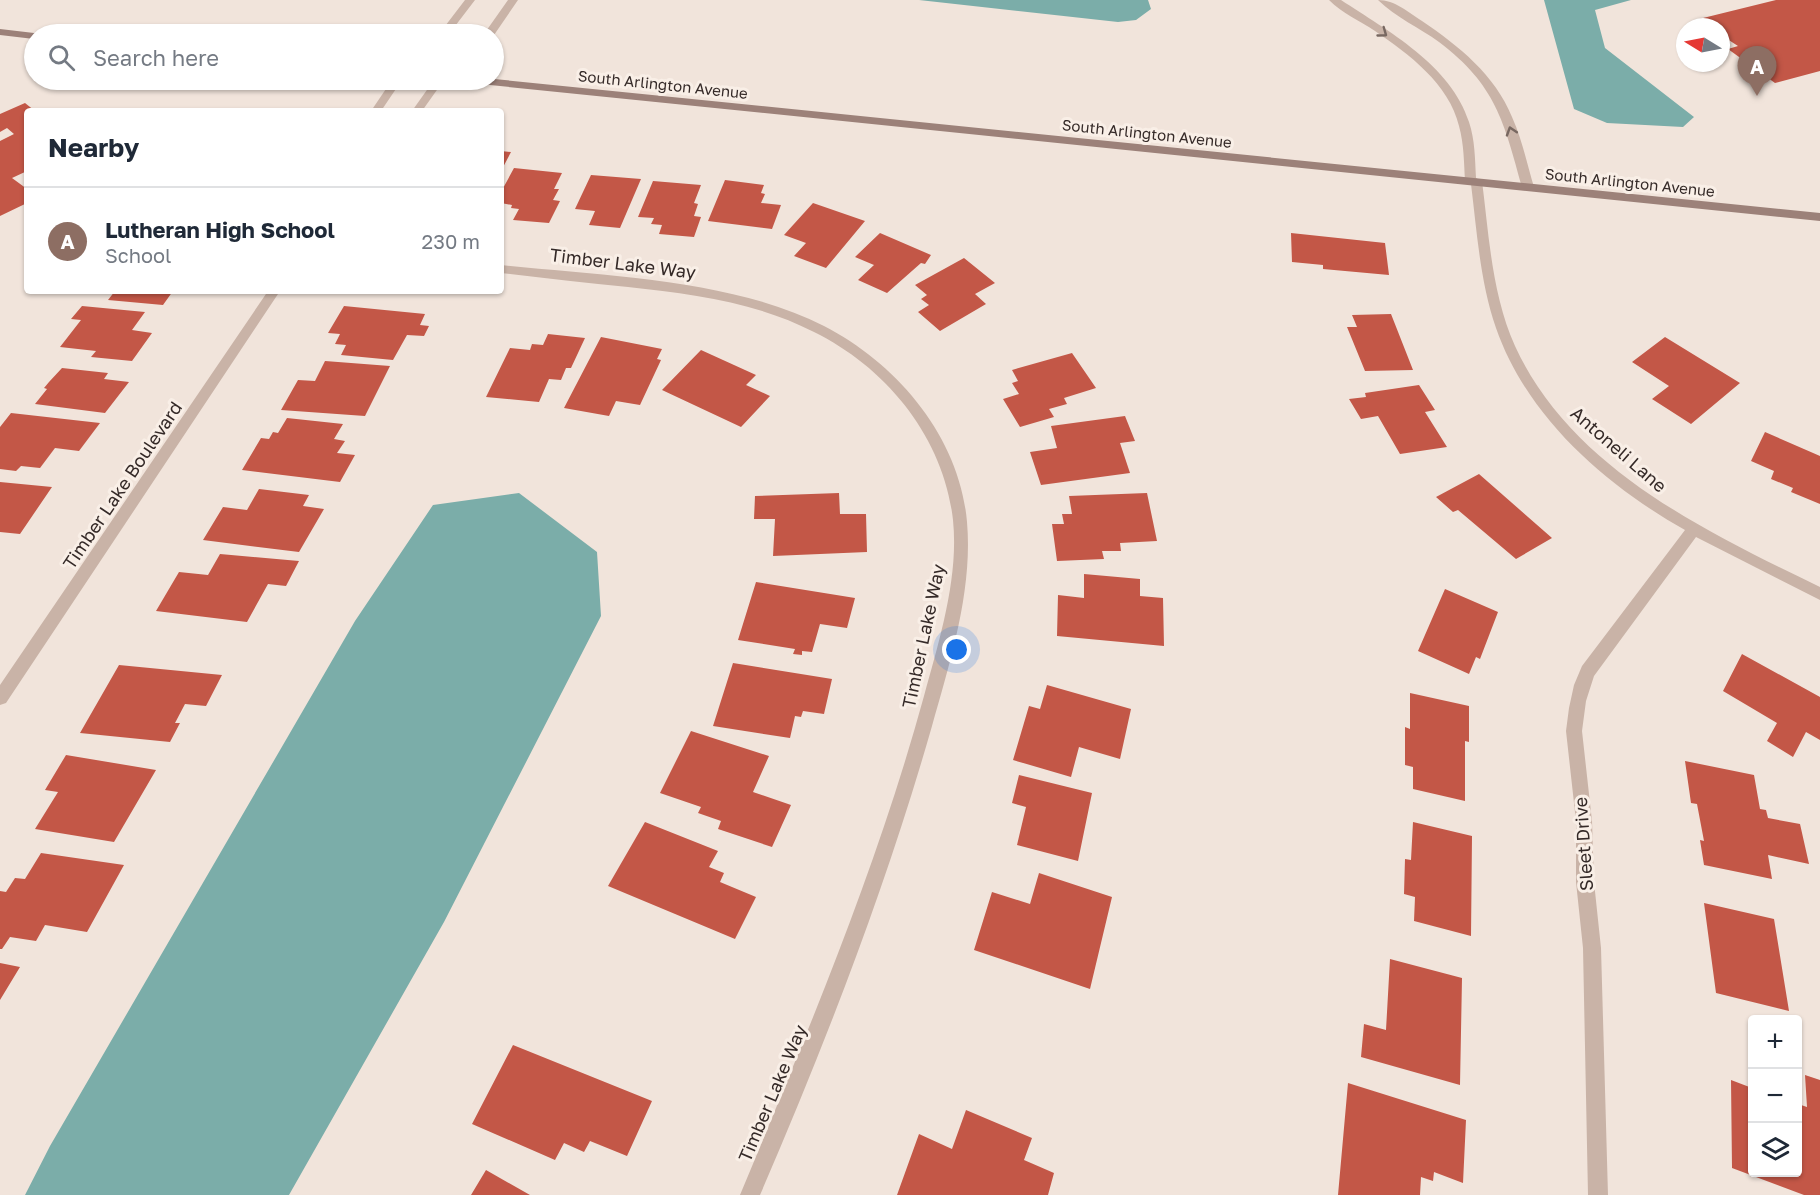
<!DOCTYPE html>
<html lang="en">
<head>
<meta charset="utf-8">
<style>
  :root { --surface:#fff; --page:#f6f6f7; --text:#1f2937; --muted:#747a83; --line:#e0e1e3; --accent:#1a73e8 }
  body { margin:0; font-family:"Golos Text",sans-serif; background:var(--page); color:var(--text) }
  .controls { position:absolute; right:18px; bottom:18px; display:grid; overflow:hidden; border-radius:6px; box-shadow:0 2px 4px #0004 }
  .controls button { width:54px; height:54px; display:grid; place-items:center; padding:0; border:0; border-bottom:2px solid var(--line); background:var(--surface); color:var(--text); font:30px sans-serif }
  .compass { position:absolute; left:1676px; top:18px; width:54px; height:54px; border-radius:50%; background:var(--surface); box-shadow:0 2px 4px #0004; rotate:280deg }
  .you { position:absolute; left:957px; top:650px; width:21px; height:21px; margin:-15px; border:4px solid #fff; border-radius:50%; background:#1a73e8; box-shadow:0 0 0 9px #1a73e833 }
  .badge { display:grid; place-items:center; width:39px; height:39px; border-radius:50%; background:var(--accent); color:#fff; font-size:20px; font-weight:700 }
  .pin { position:absolute; translate:-50% -50px; filter:drop-shadow(0 2px 3px #0008) }
  .pin::after { content:''; position:absolute; top:32px; width:21px; height:18px; background:inherit; clip-path:polygon(0 0,100% 0,50% 100%) }
  .list { margin:0; padding:0; list-style:none }
  h2 { display:flex; justify-content:space-between; align-items:center; height:78px; margin:0; padding:0 24px; font-size:26px }
  h2 small { font-size:20px; font-weight:400; color:var(--muted) }
  .list li { display:grid; grid-template-columns:39px 1fr auto; gap:18px; align-items:center; box-sizing:border-box; height:108px; padding:0 24px; border-top:2px solid var(--line) }
  .list b { display:block; font-size:22px; white-space:nowrap }
  .list p { margin:0; font-size:20px; white-space:nowrap; color:var(--muted) }
  .list em { font-size:20px; font-style:normal; color:var(--muted) }
  .icon { flex:none; width:33px; height:33px; fill:none; stroke:currentColor; stroke-width:2; stroke-linecap:round; stroke-linejoin:round }
  .map { position:relative; flex:none; width:1820px; height:1195px; overflow:hidden }
  .search { position:absolute; background:var(--surface); box-shadow:0 2px 4px #0004; left:24px; top:24px; width:480px; height:66px; display:flex; align-items:center; gap:15px; box-sizing:border-box; padding:0 21px; border-radius:33px; color:var(--muted); font-size:22px }
  .panel { position:absolute; background:var(--surface); box-shadow:0 2px 4px #0004; left:24px; top:108px; width:480px; height:186px; border-radius:6px }
  .map>svg:first-child { display:block }
  .water { fill:#7bada9 }
  .building { fill:#c35747 }
  .lines { fill:none; stroke-linecap:round; stroke-linejoin:round }
  .street { fill:#c9b3a7; fill-rule:evenodd }
  .secondary { fill:#9c8179; fill-rule:evenodd }
  .oneway { stroke:#786861 }
  .labels { text-anchor:middle; dominant-baseline:central; stroke-width:6; stroke-linejoin:round; paint-order:stroke }
  .far-street-label { font-size:15px; fill:#352a28; stroke:#f9efe7 }
  .street-label { font-size:18px; fill:#352a28; stroke:#f9efe7 }
</style>
</head>
<body>
<div class="map">
<svg width="1820" height="1195" viewBox="0 0 1820 1195">
  <rect width="100%" height="100%" fill="#f1e4db"/>
  <path class="water" d="M919,0H1148L1151,9L1136,20L1118,22Z
    M1544,0H1631L1595,10L1605,48L1694,117L1683,127L1607,123L1574,109Z
    M519,493L597,552L601,616L444,922L289,1195H25L50,1146L355,621L433,505Z"/>
  <path class="building" d="M1776,0H1820V71L1775,83L1728,49L1738,46L1721,35V27H1710L1699,19Z
    M25,103L35,111H27V171L12,178L27,189V203L0,216V141L14,134L7,128L0,132V114Z
    M501,151L511,152L501,171Z
    M514,168L562,173L554,189H559L553,200L560,201L549,223L513,220L519,209L511,208L512,205L501,203V192Z
    M591,175L641,179L620,228L589,225L595,211L575,209Z
    M725,180L764,185L761,193L765,194L761,203L781,205L772,229L708,221Z
    M653,181L701,185L694,203L698,204L694,216L701,217L694,237L659,234L662,225L651,224L654,218L638,217Z
    M813,203L865,221L826,268L794,256L806,243L784,235Z
    M880,233L931,255L925,264L921,263L887,293L858,280L874,265L855,257Z
    M1291,233L1385,243L1389,275L1323,269V265L1292,262Z
    M964,258L995,283L975,294L986,304L940,331L918,312L929,305L921,299L927,295L915,285Z
    M115,291H173L163,305L108,300Z
    M82,306L145,312L132,330L152,333L132,361L91,357L96,351L60,347L81,320L71,319Z
    M344,306L425,314L420,325L429,326L424,336L407,335L393,360L341,355L346,345L335,344L340,334L328,333Z
    M1391,314L1413,370L1365,371L1347,327H1357L1352,315Z
    M548,334L585,338L571,368H566L561,380L549,379L539,402L486,397L510,348L530,350L532,344L543,345Z
    M601,337L662,349L657,359L661,360L640,405L616,401L609,416L564,408Z
    M1665,337L1740,383L1691,424L1652,399L1669,386L1632,362Z
    M701,350L756,375L746,385L770,396L741,427L662,390Z
    M1072,353L1096,388L1064,398L1067,404L1049,409L1054,417L1020,427L1003,399L1019,394L1012,383L1018,381L1012,370Z
    M325,361L390,366L365,416L281,410L298,380L315,381Z
    M62,368L108,373L104,379L129,382L105,413L35,404L47,389L44,388L49,382Z
    M1419,385L1435,410L1425,412L1447,447L1400,454L1378,416L1361,419L1349,399L1366,397L1365,393Z
    M11,413L100,423L79,451L55,448L40,468L21,466L16,471L0,469V427Z
    M1125,416L1135,441L1120,443L1130,473L1041,485L1030,452L1057,448L1051,426Z
    M287,418L343,424L334,439L345,441L337,453L355,455L340,482L242,470L261,438L269,439L273,432L278,433Z
    M1765,432L1820,456V504L1791,492L1793,488L1771,479L1774,471L1751,461Z
    M1479,474L1552,538L1516,559L1458,510L1453,512L1436,497Z
    M0,482L52,487L20,534L0,532Z
    M259,489L309,495L303,506L324,509L299,552L203,540L223,507L247,510Z
    M839,493L840,514H866L867,552L773,556L775,519H754L755,496Z
    M1147,493L1157,541L1120,543L1121,551H1102L1104,559L1057,561L1052,524H1064L1062,514H1072L1069,496Z
    M220,554L299,561L286,586L268,584L247,622L156,611L179,572L208,575Z
    M1084,574L1140,579V596L1163,598L1164,646L1057,636L1058,595L1084,598Z
    M756,582L855,598L847,628L820,624L812,652L802,651V655L793,654L795,649L738,640Z
    M1445,589L1498,612L1480,659L1476,657L1469,674L1418,651Z
    M1742,654L1820,697V740L1806,732L1793,757L1767,741L1777,723L1723,691Z
    M733,663L832,679L824,714L803,711L801,717L795,716L790,738L713,726Z
    M119,665L222,675L206,706L185,704L175,723H180L170,742L80,733Z
    M1047,685L1131,709L1120,759L1079,747L1071,777L1013,760L1029,706L1040,709Z
    M1410,693L1469,706V742L1465,741V801L1413,789V767L1405,765V727L1410,729Z
    M691,731L769,756L753,792L791,805L772,847L718,829L721,821L698,813L701,807L660,793Z
    M66,755L156,770L114,842L35,829L58,792L45,790Z
    M1685,761L1754,775L1760,809L1766,810L1768,818L1800,824L1809,864L1768,855L1772,879L1704,865L1700,840L1704,841L1697,804L1691,803Z
    M1019,775L1092,793L1078,861L1017,845L1026,807L1012,803Z
    M645,822L718,851L709,867L724,873L720,882L756,897L735,939L608,886Z
    M1413,822L1472,836L1471,936L1414,921L1415,897L1404,894L1405,859L1411,860Z
    M41,853L124,865L87,932L45,925L36,941L10,937L2,949H0V891L6,892L15,878L25,879Z
    M1039,873L1112,897L1090,989L974,950L992,892L1030,904Z
    M1704,903L1774,919L1789,1011L1716,993Z
    M1390,959L1462,978L1460,1085L1361,1057L1364,1024L1386,1030Z
    M0,963L20,967L0,1000Z
    M513,1045L652,1101L627,1156L590,1141L584,1152L564,1143L555,1160L472,1124Z
    M1805,1075L1820,1080V1195H1804L1732,1168L1731,1080L1752,1088V1172H1798V1104L1807,1107Z
    M1348,1083L1466,1120L1463,1183L1434,1172L1433,1181L1421,1177L1420,1195H1338Z
    M966,1110L1032,1138L1024,1160L1054,1173L1048,1195H897L919,1134L952,1149Z
    M486,1170L530,1195H471Z"/>
  <g class="lines">
    <path class="street" d="M465,0H475L449,34H439Z
      M508,0H518L494,35L484,34Z
      M1329,0H1341C1388,31 1451,65 1469,122C1475,140 1475,159 1476,178L1482,181C1489,236 1492,295 1515,346C1571,468 1705,531 1820,587V600L1696,537L1594,676L1586,701L1582,731L1592,821L1594,882L1601,948L1608,1195H1588L1583,948L1576,882V821L1566,731L1569,708L1574,685L1582,666L1685,530C1605,485 1527,417 1496,328C1480,282 1477,232 1471,184L1465,181C1464,163 1464,144 1459,126C1449,84 1409,54 1375,31C1360,21 1342,13 1329,0Z
      M1378,0C1395,0 1408,12 1422,21C1459,46 1495,75 1512,117C1522,139 1527,164 1534,187L1532,190H1524L1522,187C1504,122 1496,85 1439,42C1420,28 1395,17 1378,0Z
      M392,80H402L381,111H371Z
      M434,80H444L422,111H412Z
      M501,265C603,276 733,279 824,326C898,364 960,438 967,522C973,590 950,662 932,726C886,887 826,1042 760,1195H740C808,1031 877,868 924,696C939,641 959,578 953,520C944,438 887,368 814,332C756,302 692,294 628,287C586,283 543,278 501,273Z
      M268,291H280L6,703L0,705V685Z"/>
    <path class="secondary" d="M0,29L34,33L38,34H34V39L0,35Z
      M494,79L1820,213V221L470,83L465,80Z"/>
  </g>
  <defs><path id="oneway-chevron" d="M-2-3.5L2.5 0L-2 3.5" fill="none" stroke-width="1.6" stroke-linecap="round" stroke-linejoin="round" transform="scale(1.5)"/></defs>
  <g class="oneway">
    <use href="#oneway-chevron" transform="translate(1383 33) rotate(36)"/>
    <use href="#oneway-chevron" transform="translate(1511 131) rotate(-108)"/>
  </g>
  <g class="labels">
    <g class="far-street-label">
      <text transform="translate(663 84) rotate(6)">South Arlington Avenue</text>
      <text transform="translate(1147 133) rotate(6)">South Arlington Avenue</text>
      <text transform="translate(1630 182) rotate(6)">South Arlington Avenue</text>
    </g>
    <g class="street-label">
      <text transform="translate(623 263) rotate(7)">Timber Lake Way</text>
      <text transform="translate(1619 449) rotate(41)">Antoneli Lane</text>
      <text transform="translate(122 485) rotate(-56)">Timber Lake Boulevard</text>
      <text transform="translate(923 636) rotate(-78)">Timber Lake Way</text>
      <text transform="translate(1583 844) rotate(-94)">Sleet Drive</text>
      <text transform="translate(772 1093) rotate(-67)">Timber Lake Way</text>
    </g>
  </g>
</svg>
<div class="controls">
<button>+</button>
<button>−</button>
<button><svg class="icon" aria-label="layers" viewBox="0 0 24 24"><path d="M12 4l9 5-9 5-9-5zM3 14l9 5 9-5"/></svg></button>
</div>
<svg class="compass" viewBox="-18 -18 36 36"><path d="M0-13l5 13h-10z" fill="#e53935"/><path d="M0 13l5-13h-10z" fill="#747a83"/></svg>
<div class="you"></div>
<div class="pin badge" style="left:1757px;top:96px;background:#8d6e63">A</div>
<div class="search"><svg class="icon" aria-label="search" viewBox="0 0 24 24"><circle cx="10" cy="10" r="6"/><path d="M15 15l6 6"/></svg>Search here</div>
<section class="panel">
<h2>Nearby<small></small></h2>
<ul class="list">
<li><span class="badge" style="background:#8d6e63">A</span><div><b>Lutheran High School</b><p>School</p></div><em>230 m</em></li>
</ul>
</section>
</div>
</body>
</html>
